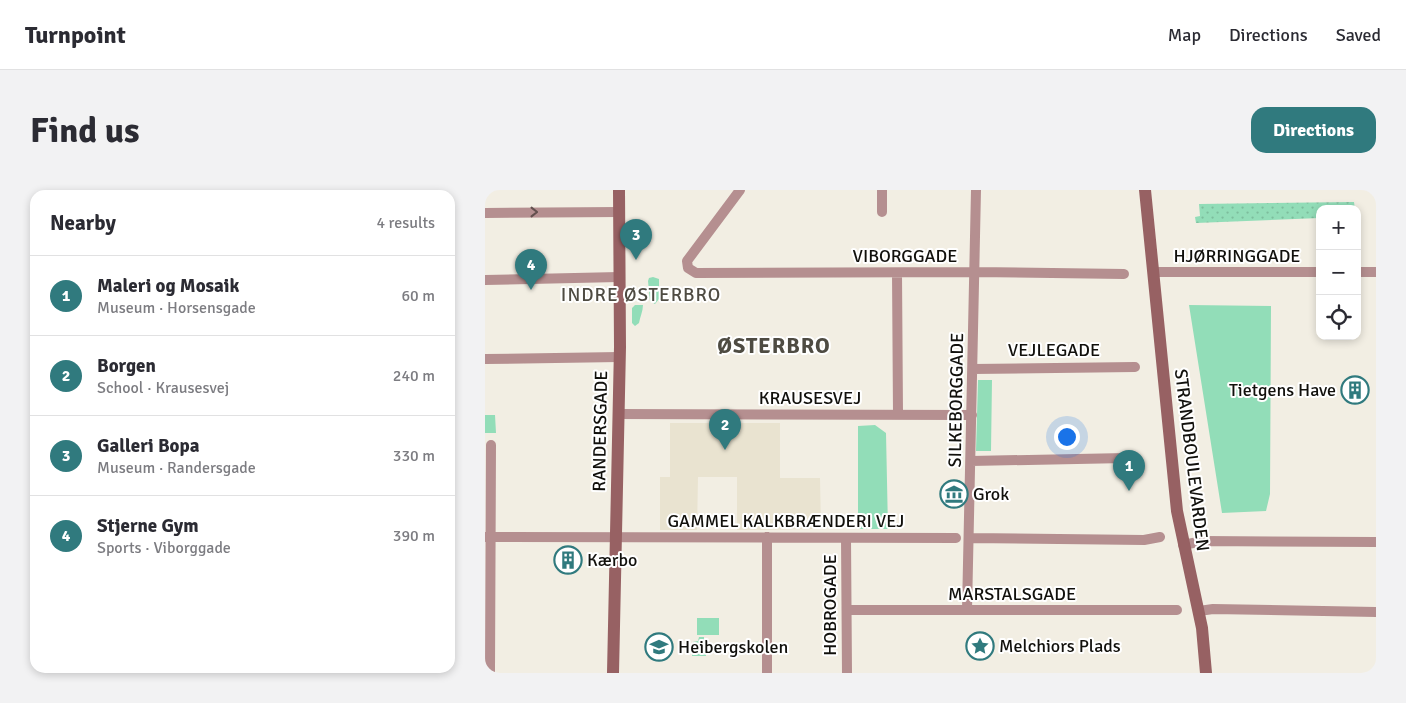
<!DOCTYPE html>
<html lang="en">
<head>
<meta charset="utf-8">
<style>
  :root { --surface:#fff; --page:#f2f2f3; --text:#2b2b33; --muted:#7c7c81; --line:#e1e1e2; --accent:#307a7e }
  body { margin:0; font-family:Signika,sans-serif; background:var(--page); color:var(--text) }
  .controls { position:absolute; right:15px; top:15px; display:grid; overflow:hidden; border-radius:10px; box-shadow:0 2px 8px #0003 }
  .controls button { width:45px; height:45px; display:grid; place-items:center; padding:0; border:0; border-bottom:1px solid var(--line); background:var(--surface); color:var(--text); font:25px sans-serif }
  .you { position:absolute; left:581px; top:246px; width:18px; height:18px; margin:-12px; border:4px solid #fff; border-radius:50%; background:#1a73e8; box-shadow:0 0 0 8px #1a73e833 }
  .badge { display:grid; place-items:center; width:32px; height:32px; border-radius:50%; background:var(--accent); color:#fff; font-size:16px; font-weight:700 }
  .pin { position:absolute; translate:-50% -41px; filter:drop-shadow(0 1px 2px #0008) }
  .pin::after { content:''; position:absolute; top:26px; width:18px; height:15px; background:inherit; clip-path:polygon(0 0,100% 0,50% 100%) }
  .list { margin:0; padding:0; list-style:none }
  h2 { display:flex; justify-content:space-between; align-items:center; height:65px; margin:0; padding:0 20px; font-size:21px }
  h2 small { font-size:16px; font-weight:400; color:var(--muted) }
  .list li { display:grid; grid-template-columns:32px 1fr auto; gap:15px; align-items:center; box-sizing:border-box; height:80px; padding:0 20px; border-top:1px solid var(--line) }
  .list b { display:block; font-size:19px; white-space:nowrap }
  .list p { margin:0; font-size:16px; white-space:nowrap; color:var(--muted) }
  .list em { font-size:16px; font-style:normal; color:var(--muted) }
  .icon { flex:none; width:28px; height:28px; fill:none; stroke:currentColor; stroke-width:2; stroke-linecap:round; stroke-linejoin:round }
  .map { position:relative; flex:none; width:891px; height:483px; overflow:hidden; border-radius:15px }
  header { display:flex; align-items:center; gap:30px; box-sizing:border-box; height:70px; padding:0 25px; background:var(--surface); border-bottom:1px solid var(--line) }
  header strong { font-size:24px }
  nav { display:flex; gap:28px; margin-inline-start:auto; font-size:18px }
  .intro { display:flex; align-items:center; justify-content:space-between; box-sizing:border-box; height:120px; padding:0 30px }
  h1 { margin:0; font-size:35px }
  .button { padding:12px 22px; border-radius:15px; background:var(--accent); color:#fff; font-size:18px; font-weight:700 }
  main { display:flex; gap:30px; padding:0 30px }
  aside { flex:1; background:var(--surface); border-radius:15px; box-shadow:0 2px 8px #0003 }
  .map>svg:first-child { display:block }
  .built { fill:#e9e3d0 }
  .grass { fill:url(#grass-dots) }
  .park { fill:#92ddb8 }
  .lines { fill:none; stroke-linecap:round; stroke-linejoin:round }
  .street { stroke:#b58f90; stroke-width:10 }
  .secondary { stroke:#976163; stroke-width:12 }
  .oneway { stroke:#63504e }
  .labels { text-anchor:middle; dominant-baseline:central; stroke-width:4; stroke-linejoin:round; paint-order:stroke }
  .street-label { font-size:18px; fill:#11100c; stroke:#fff }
  .poi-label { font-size:18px; fill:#11100c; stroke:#fff; text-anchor:start }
  .neighbourhood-label { font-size:19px; letter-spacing:1px; fill:#4e4b42; stroke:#fff }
  .district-label { font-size:22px; font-weight:bold; letter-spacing:1px; fill:#4e4b42; stroke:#fff }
</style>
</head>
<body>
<header>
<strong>Turnpoint</strong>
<nav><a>Map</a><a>Directions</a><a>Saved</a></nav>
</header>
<div class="intro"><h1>Find us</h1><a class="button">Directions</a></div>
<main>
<aside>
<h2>Nearby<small>4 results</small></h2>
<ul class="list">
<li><span class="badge">1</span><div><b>Maleri og Mosaik</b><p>Museum · Horsensgade</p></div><em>60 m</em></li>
<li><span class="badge">2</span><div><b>Borgen</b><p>School · Krausesvej</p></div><em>240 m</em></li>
<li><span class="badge">3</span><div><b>Galleri Bopa</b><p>Museum · Randersgade</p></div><em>330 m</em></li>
<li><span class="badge">4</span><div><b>Stjerne Gym</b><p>Sports · Viborggade</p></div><em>390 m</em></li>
</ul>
</aside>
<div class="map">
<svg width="891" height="483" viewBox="0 0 891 483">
  <defs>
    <pattern id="grass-dots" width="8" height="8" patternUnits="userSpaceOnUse" patternTransform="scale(1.25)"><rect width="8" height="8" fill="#92ddb8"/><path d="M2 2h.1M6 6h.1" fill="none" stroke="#7dbd9d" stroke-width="1.8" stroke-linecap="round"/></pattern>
  </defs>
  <rect width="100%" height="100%" fill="#f2eee3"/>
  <path class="built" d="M185,233H295V288H335L336,339L252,340V287H213L212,340H175V287H185Z"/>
  <path class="grass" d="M869,12L870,19H835V28L711,33L710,27L715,26L714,14Z"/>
  <path class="park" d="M168,87L174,89V109L170,114L165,111L163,91L164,88Z
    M150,115H158C158,121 155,127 154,133L150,136L147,133V118Z
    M704,115L786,116L785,304L781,321L737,323Z
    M493,190H507L506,261H491Z
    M0,225H10L11,243H0Z
    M390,235L401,243L403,339H373V236Z
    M212,428H234V445H212Z
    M214,447H219V452H221V466H207L208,452L213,451Z"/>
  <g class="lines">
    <path class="street" d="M255,0L202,71L203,78L211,83L490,82L639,84
      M397,22V0
      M0,23L134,22
      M669,82H835
      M872,82H891
      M412,83L413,224
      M0,90L134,87
      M0,169L134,167
      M488,179L650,177
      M133,224L487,225
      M486,271L641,268
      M0,347L471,348
      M282,347V483
      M361,348L362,483
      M484,348L659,350L675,347
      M698,355L718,351L891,352
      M362,420H692
      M482,420L491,0
      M714,421L728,419L891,422
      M5,483L6,255"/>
    <path class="secondary" d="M660,0L692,321L717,438L721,483
      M128,483L135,157L134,0"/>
  </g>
  <defs><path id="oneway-chevron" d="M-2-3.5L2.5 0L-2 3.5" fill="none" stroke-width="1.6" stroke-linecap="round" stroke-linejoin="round" transform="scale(1.25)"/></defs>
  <use class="oneway" href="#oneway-chevron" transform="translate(49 22)"/>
  <defs>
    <g id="building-ring" transform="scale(1.4375)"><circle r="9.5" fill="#fff" stroke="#307a7e" stroke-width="1.5"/><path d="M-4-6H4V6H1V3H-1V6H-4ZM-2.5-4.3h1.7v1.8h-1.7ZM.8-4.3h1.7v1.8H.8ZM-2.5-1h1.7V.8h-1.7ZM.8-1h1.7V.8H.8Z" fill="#307a7e"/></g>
    <g id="museum-ring" transform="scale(1.4375)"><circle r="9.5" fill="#fff" stroke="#307a7e" stroke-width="1.5"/><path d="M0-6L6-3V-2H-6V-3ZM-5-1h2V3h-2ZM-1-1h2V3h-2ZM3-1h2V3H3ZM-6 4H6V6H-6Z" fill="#307a7e"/></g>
    <g id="sight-ring" transform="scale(1.4375)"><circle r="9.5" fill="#fff" stroke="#307a7e" stroke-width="1.5"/><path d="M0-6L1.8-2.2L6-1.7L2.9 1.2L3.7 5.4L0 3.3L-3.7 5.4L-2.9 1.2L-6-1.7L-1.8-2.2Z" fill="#307a7e"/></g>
    <g id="school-ring" transform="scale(1.4375)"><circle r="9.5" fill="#fff" stroke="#307a7e" stroke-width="1.5"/><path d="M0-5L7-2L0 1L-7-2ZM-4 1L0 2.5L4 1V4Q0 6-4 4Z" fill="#307a7e"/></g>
  </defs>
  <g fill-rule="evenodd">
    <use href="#building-ring" x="870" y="200"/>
    <use href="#museum-ring" x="469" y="304"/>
    <use href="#building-ring" x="83" y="370"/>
    <use href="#sight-ring" x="495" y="456"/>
    <use href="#school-ring" x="174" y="457"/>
  </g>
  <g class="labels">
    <g class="street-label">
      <text x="420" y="66">VIBORGGADE</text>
      <text x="752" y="66">HJØRRINGGADE</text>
      <text x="569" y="160">VEJLEGADE</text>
      <text x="325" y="208">KRAUSESVEJ</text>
      <text transform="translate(471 210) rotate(-89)">SILKEBORGGADE</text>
      <text transform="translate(115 241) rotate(-89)">RANDERSGADE</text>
      <text transform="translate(707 270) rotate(83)">STRANDBOULEVARDEN</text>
      <text x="301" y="331">GAMMEL KALKBRÆNDERI VEJ</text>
      <text x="527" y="404">MARSTALSGADE</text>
      <text transform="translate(345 415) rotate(-90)">HOBROGADE</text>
    </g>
    <g class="poi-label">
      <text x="851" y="200" text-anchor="end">Tietgens Have</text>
      <text x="488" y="304">Grok</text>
      <text x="102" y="370">Kærbo</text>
      <text x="514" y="456">Melchiors Plads</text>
      <text x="193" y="457">Heibergskolen</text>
    </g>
    <g class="neighbourhood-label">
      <text x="156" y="105">INDRE ØSTERBRO</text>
    </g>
    <g class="district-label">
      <text x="289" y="155">ØSTERBRO</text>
    </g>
  </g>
</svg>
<div class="controls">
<button>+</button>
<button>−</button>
<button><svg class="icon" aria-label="locate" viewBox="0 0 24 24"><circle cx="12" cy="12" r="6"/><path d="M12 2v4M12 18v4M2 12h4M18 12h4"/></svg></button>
</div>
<div class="you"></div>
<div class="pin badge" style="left:644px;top:301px">1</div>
<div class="pin badge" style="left:240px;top:260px">2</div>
<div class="pin badge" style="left:151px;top:70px">3</div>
<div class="pin badge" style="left:46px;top:100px">4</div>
</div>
</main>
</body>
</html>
